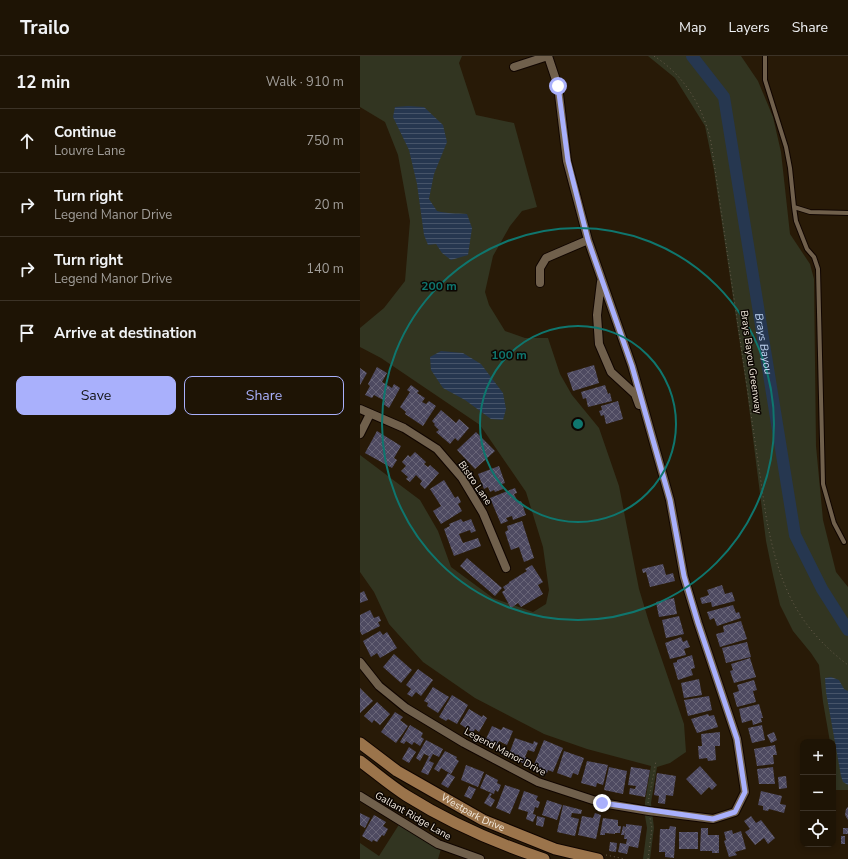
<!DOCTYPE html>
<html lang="en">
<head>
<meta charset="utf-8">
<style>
  :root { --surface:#1e1405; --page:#261d0f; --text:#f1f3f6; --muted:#a19e9a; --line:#3c3327; --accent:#a9b0fc }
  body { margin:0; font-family:"Nunito Sans",sans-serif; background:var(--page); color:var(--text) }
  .controls { position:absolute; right:12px; bottom:12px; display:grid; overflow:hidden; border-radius:8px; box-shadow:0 2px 6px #0003 }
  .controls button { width:36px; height:36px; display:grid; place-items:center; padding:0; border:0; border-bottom:1px solid var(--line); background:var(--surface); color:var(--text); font:20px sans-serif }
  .stop { position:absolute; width:12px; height:12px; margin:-9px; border:3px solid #a9b0fc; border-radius:50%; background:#fff }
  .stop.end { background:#a9b0fc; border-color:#fff; box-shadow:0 1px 4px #0008 }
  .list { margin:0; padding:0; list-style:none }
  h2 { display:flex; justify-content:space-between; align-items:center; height:52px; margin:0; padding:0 16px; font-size:17px }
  h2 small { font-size:13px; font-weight:400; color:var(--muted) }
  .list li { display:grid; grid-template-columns:26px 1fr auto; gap:12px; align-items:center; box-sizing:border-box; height:64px; padding:0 16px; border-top:1px solid var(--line) }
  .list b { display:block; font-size:15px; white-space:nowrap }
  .list p { margin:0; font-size:13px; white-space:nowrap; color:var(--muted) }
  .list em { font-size:13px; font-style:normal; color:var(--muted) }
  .actions { display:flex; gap:8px; padding:12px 16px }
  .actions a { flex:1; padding:9px 0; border:1px solid var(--accent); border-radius:8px; text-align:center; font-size:14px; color:var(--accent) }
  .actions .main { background:var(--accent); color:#111 }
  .icon { flex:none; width:22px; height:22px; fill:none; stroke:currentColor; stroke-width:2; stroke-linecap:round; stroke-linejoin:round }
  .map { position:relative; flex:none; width:488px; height:803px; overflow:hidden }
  header { display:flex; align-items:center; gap:24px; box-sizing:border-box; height:56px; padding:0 20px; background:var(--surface); border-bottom:1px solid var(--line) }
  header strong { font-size:19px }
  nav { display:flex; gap:22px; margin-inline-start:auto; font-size:14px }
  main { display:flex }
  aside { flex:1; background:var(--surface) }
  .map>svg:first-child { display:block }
  .grass { fill:#323521 }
  .water { fill:url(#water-rules) }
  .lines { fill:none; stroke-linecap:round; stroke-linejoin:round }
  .river { stroke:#263750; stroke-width:12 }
  .building { fill:url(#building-cross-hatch) }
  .service-casing { stroke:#100500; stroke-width:6 }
  .minor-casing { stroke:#100500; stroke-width:10 }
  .secondary-casing { stroke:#100500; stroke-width:13 }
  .path { stroke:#695d4c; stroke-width:1; stroke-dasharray:1 3; stroke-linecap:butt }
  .service { stroke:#70604c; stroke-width:4 }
  .minor { stroke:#70604c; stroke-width:8 }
  .secondary { stroke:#9b744b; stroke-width:11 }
  .route { stroke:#a9b0fc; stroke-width:5 }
  .ring { fill:none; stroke:#0f766e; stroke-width:2 }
  .labels { text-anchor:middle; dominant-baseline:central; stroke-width:3; stroke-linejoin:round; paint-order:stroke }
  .street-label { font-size:10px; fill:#f4ebdf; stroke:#0c0602 }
  .water-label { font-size:11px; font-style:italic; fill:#c4d9f7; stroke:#0c0602 }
  .centre { fill:#0f766e; stroke:#0c0602; stroke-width:2 }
  .ring-label { font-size:12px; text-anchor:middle; font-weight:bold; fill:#0f766e; stroke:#0c0602; stroke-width:3; stroke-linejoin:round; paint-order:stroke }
</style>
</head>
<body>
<header>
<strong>Trailo</strong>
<nav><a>Map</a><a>Layers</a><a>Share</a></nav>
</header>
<main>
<aside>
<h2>12 min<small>Walk · 910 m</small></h2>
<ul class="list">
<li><svg class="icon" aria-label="ahead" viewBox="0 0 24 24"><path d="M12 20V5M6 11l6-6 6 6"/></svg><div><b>Continue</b><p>Louvre Lane</p></div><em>750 m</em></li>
<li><svg class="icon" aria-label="right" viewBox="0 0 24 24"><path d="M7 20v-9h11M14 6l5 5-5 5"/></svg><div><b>Turn right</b><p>Legend Manor Drive</p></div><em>20 m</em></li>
<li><svg class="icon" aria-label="right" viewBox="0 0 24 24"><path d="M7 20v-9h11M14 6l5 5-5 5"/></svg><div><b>Turn right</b><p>Legend Manor Drive</p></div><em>140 m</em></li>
<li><svg class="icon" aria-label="arrive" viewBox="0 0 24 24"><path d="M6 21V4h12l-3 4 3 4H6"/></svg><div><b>Arrive at destination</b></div></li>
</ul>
<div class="actions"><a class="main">Save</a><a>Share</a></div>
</aside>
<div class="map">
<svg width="488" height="803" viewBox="0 0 488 803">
  <defs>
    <pattern id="water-rules" width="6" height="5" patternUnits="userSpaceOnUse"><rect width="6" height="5" fill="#263750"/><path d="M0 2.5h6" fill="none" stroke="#465469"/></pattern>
    <pattern id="building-cross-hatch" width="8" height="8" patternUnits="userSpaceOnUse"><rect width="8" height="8" fill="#4e4a61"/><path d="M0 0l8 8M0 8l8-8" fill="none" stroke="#686477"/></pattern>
  </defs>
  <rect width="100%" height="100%" fill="#281a07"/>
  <path class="grass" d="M0,0H102L99,7L116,59L154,67L177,151L162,155L150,170L133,200L125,236L129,249L145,275L165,282H188L200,318L212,339L239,372L259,430L279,533L289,566L324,668L326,696L310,707L297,711L291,747L294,772L290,803H283L287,772L285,760V746L291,710L227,693L184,678L115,642L63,606L29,568L14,536L0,516V399L60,444L78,475L91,511L133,542L173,556L186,548L189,534L183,491L166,436L120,369L21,302L0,291V272L24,252L45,225L50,165L38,99L25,66L0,51Z
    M288,0H381L398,25L413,61L421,96L430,178L450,208L454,223L456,390L463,464L476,516L488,531V734H476L473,708V686H470L463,646L459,609L451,597L433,575L420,549L413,519L406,485L387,335L354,114L345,70L315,22Z
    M40,767L81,793L78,803H0V787L19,800Z"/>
  <path class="water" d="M48,50L64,51L83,69L87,86L74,118L69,143L77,155C89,158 95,157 107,158L112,172L108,199L91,204L82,197L76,188L68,189L64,179L57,128L49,94L33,61L35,51Z
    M81,295L103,297L121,308L143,337L146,353L143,364L131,363L105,344L83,332L71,314L70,301Z
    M471,621L479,624L484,633L488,635V729L483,726L481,720L466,636L465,622Z"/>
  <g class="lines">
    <path class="river" id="s1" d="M332,0L364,41L435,479L462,533L488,574"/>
  </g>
  <path class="building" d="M234,309L239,327L213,335L207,317Z
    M17,311L27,317L22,326L32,332L34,328L40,332L29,352L23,348L25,345L14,339L12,342L5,339L10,330L8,328Z
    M0,312L7,317L0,329Z
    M51,329L59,335L57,337L65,342L62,346L66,348L69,345L76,350L63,370L45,358L46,356L40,351L50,336L47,334Z
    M245,329L248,338L250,337L252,345L228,351L226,342L223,343L221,336Z
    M258,345L263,363L246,368L244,359L241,360L239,355L242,354L241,350Z
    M81,354L96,367L99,363L109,372L98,385L95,382L90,388L76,376L79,374L74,369L75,368L72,365Z
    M17,375L41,390L34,402L37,404L32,412L5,397Z
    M116,376L135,395L115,413L97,394Z
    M55,396L66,406L64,408L68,411L70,409L79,417L65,433L60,428L62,425L56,419L50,426L46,423L48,421L41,415L46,410L42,406L48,399L50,401Z
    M139,410L145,427L142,428L143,433L135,436L134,434L130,436L128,431L124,433L118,418Z
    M84,424L95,442L98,440L101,446L98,448L102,455L81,468L73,455L81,450L70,433Z
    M155,432L157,437L154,438L158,446L161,445L166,459L153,464L152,460L146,462L148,465L141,468L130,442Z
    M101,463L103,466L111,463L116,475L111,477L110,474L99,478L103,487L118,482L121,490L94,500L84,473L90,470L89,468Z
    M162,465L174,502L164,506L159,491L151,494L145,476L148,474L147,470Z
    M107,502L142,532L135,540L100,510Z
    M303,508L306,519L313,517L315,525L290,531L286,516L283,517L282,513Z
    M172,509L183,526L178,529L183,538L161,551L158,547L151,552L142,536L145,534L143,531L149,527V526L167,515L165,513Z
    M362,529L365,538L372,536L375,545L352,551L351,546L342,548L340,542L349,539L347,534Z
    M4,535L8,544L0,547V537Z
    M314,542L317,558L299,561L296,546Z
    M373,549L376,557L379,556L381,562L357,570L354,562L350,564L347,556Z
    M10,554L14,562L19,560L21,565L18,566L20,570L2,579L0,575V559Z
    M319,560L324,578L306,582L302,564Z
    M381,565L387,583L360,591L356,578L364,576L363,570Z
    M20,575L23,579L27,576L37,592L20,602L17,597L11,601L3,585Z
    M321,581L323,586L327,584L330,591L324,593L326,599L310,603L305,587Z
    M387,586L391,601L366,607L362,592Z
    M34,598L52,614L41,627L23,611Z
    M332,599L335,612L331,613L333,619L318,624L313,607L317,606V604Z
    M390,602L396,621L374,627L370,615L373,614L371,608Z
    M58,613L73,624L61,640L56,636L52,641L47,638L51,633L46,629Z
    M339,623L342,639L324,642L321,627Z
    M394,624L397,634L393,635L396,646L377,651L373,637L379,635L377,629Z
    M73,631L89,641L78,657L67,650L68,647L64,645Z
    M0,632L13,645L0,657Z
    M92,639L108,649L97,668L88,663L86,665L79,661Z
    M349,640L352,654L328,660L324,644Z
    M17,646L30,658L20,669L14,664L12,667L4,660Z
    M399,648L403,662H401L402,666L393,669L392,664L382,667L379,653Z
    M109,653L122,661L123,659L127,662L119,676L115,673L113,677L100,668Z
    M35,656L43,661L40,664L48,670L36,687L21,676Z
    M348,658L349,660L354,659L358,671L337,677L331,663Z
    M50,669L63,677L61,681L64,683L60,690L54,686L52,689L46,685L44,688L40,686Z
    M402,669L405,684L392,687L388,672Z
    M132,670L141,674L143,671L153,675L147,689L139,685L136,690L125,685Z
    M360,676V690H355L356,704L348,705L347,702L339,703L338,690H342L341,678Z
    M414,676L417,684L411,687L407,679Z
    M155,682L173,688L174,685L178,687L174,696L168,694L165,701L170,703L168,709L148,701Z
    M66,684L83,693L79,701L73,698L69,705L74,707L68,719L61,716L69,700L62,697L64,698L60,705L56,702Z
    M184,684L203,692L193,716L188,714L187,717L173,711Z
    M415,689L417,699H413L414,708L397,710L394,693Z
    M49,691L56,696L49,707L42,703Z
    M85,695L97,701L96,703L99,705L91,718L81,712L79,716L74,713Z
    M204,695L224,702L218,719L213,717L211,722L197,717Z
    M227,705L248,709L243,729L237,727L236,731L221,727Z
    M106,709L124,716L118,731L101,724Z
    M340,710L357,729L352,734L349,731L341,739L326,723Z
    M249,711L267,715L263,738L244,734Z
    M271,711L290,714L285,741L269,738L270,732L275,733L276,730L268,729Z
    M413,711L415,728H399L397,713Z
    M88,717L95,721L88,732L81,728Z
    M297,717L316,720L313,740L306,739L305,748L298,747L299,740L294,739Z
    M126,718L138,724L137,727L141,729L138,736L135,734L134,738L120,732Z
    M426,720L427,732L419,733L418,721Z
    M145,729L160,734L150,758L136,752Z
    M109,730L116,733L111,743L104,740Z
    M164,735L178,740L176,744L180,746L178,752L175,751L173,758L176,759L173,766L166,763L168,756L158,753Z
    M401,735L422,740L420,748L426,749L424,757L409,753L408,755L403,754V750L398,749Z
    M130,737L132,738L130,741L135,744L131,751L124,747Z
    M187,744L202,749L197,764L182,759Z
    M203,749L222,754L221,758L212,757L211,761L219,763L215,780L197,776Z
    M488,751V764L485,759L486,753Z
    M0,757L10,762L5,772L0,769Z
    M235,757L241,759L236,783L218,779L222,760L233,762Z
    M14,759L26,766L23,770L28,773L24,780L22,779L17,786L13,784L12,786L2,780Z
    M177,760L185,762L183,771L176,769Z
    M391,760L396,767L401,764L415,782L408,788L404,782L395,789L385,776L390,773L384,765Z
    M243,762L258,764V770H261L260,777H255V778L245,777V779H240Z
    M266,768L282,770L278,792L269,790L267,798L258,796L260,787L266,788L267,783H264L265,773L264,779H261L263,770L266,771Z
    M310,770L316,771L314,802L305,801V796H299L300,773H309Z
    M341,772H348V779H359V797H352V795H340Z
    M483,772H488V778H483Z
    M372,774L373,778L381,775L386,793L375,796L377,799L369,801L364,785L366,784L364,776Z
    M319,776H338V793H319Z
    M481,780H485V788H481Z
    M250,786L257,787L256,796L249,795Z"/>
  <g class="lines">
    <g class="service-casing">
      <path id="service" d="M405,0V24L426,91L430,112L434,151L450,156L488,157
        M434,151L436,165L447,193L454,201L458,213L463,428L474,467L484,486"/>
    </g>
    <g class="minor-casing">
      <path id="minor" d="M154,11L188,0
        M241,226L237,259L239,288L251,316L275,338L279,349
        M180,227V212L186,202L228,184
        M0,353L44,372L77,393L102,422L123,457L146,512
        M0,378L10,358
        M0,606L19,630L46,652L104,687L178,726L242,747L289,755L353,763L375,756L385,736L377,683L338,567L324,521L310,444L272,310L228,184L207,105L198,30L188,0
        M0,740L78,788L120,803"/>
    </g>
    <g class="secondary-casing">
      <g id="secondary">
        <path id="s2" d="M0,687L37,715L123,764L195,793L238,803"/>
        <path d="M0,705C16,717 31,730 47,740C90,767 136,787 184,803"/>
      </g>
    </g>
    <path class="path" d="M294,0C325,20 343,51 351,86L406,460C418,524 434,568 488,609
      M288,747L296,705
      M246,799L265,803
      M288,803L292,772L290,762"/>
    <use href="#service" class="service"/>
    <use href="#minor" class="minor"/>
    <use href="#secondary" class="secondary"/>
  </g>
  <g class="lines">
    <path class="route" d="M198,30L208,105L228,184L272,310L310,444L324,520L338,567L377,683L385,736L375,756L353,763L242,747"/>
  </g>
  <g class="ring">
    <circle cx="218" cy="368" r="98"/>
    <circle cx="218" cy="368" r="196"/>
  </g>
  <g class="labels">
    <g class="street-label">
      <text transform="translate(391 306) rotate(82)">Brays Bayou Greenway</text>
      <text transform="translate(115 427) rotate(55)">Bistro Lane</text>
      <text transform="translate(145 696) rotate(28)">Legend Manor Drive</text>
      <text stroke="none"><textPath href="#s2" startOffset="133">Westpark Drive</textPath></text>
      <text transform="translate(53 760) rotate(30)">Gallant Ridge Lane</text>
    </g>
    <g class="water-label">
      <text stroke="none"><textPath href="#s1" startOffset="302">Brays Bayou</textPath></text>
    </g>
  </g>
  <circle cx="218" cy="368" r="6" class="centre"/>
  <g class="ring-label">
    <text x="79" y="234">200 m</text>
    <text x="149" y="303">100 m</text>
  </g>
</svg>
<div class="controls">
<button>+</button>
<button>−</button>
<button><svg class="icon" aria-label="locate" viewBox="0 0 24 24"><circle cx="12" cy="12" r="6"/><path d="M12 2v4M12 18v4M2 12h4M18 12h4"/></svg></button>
</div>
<div class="stop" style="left:198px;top:30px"></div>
<div class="stop end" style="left:242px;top:747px"></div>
</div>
</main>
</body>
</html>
